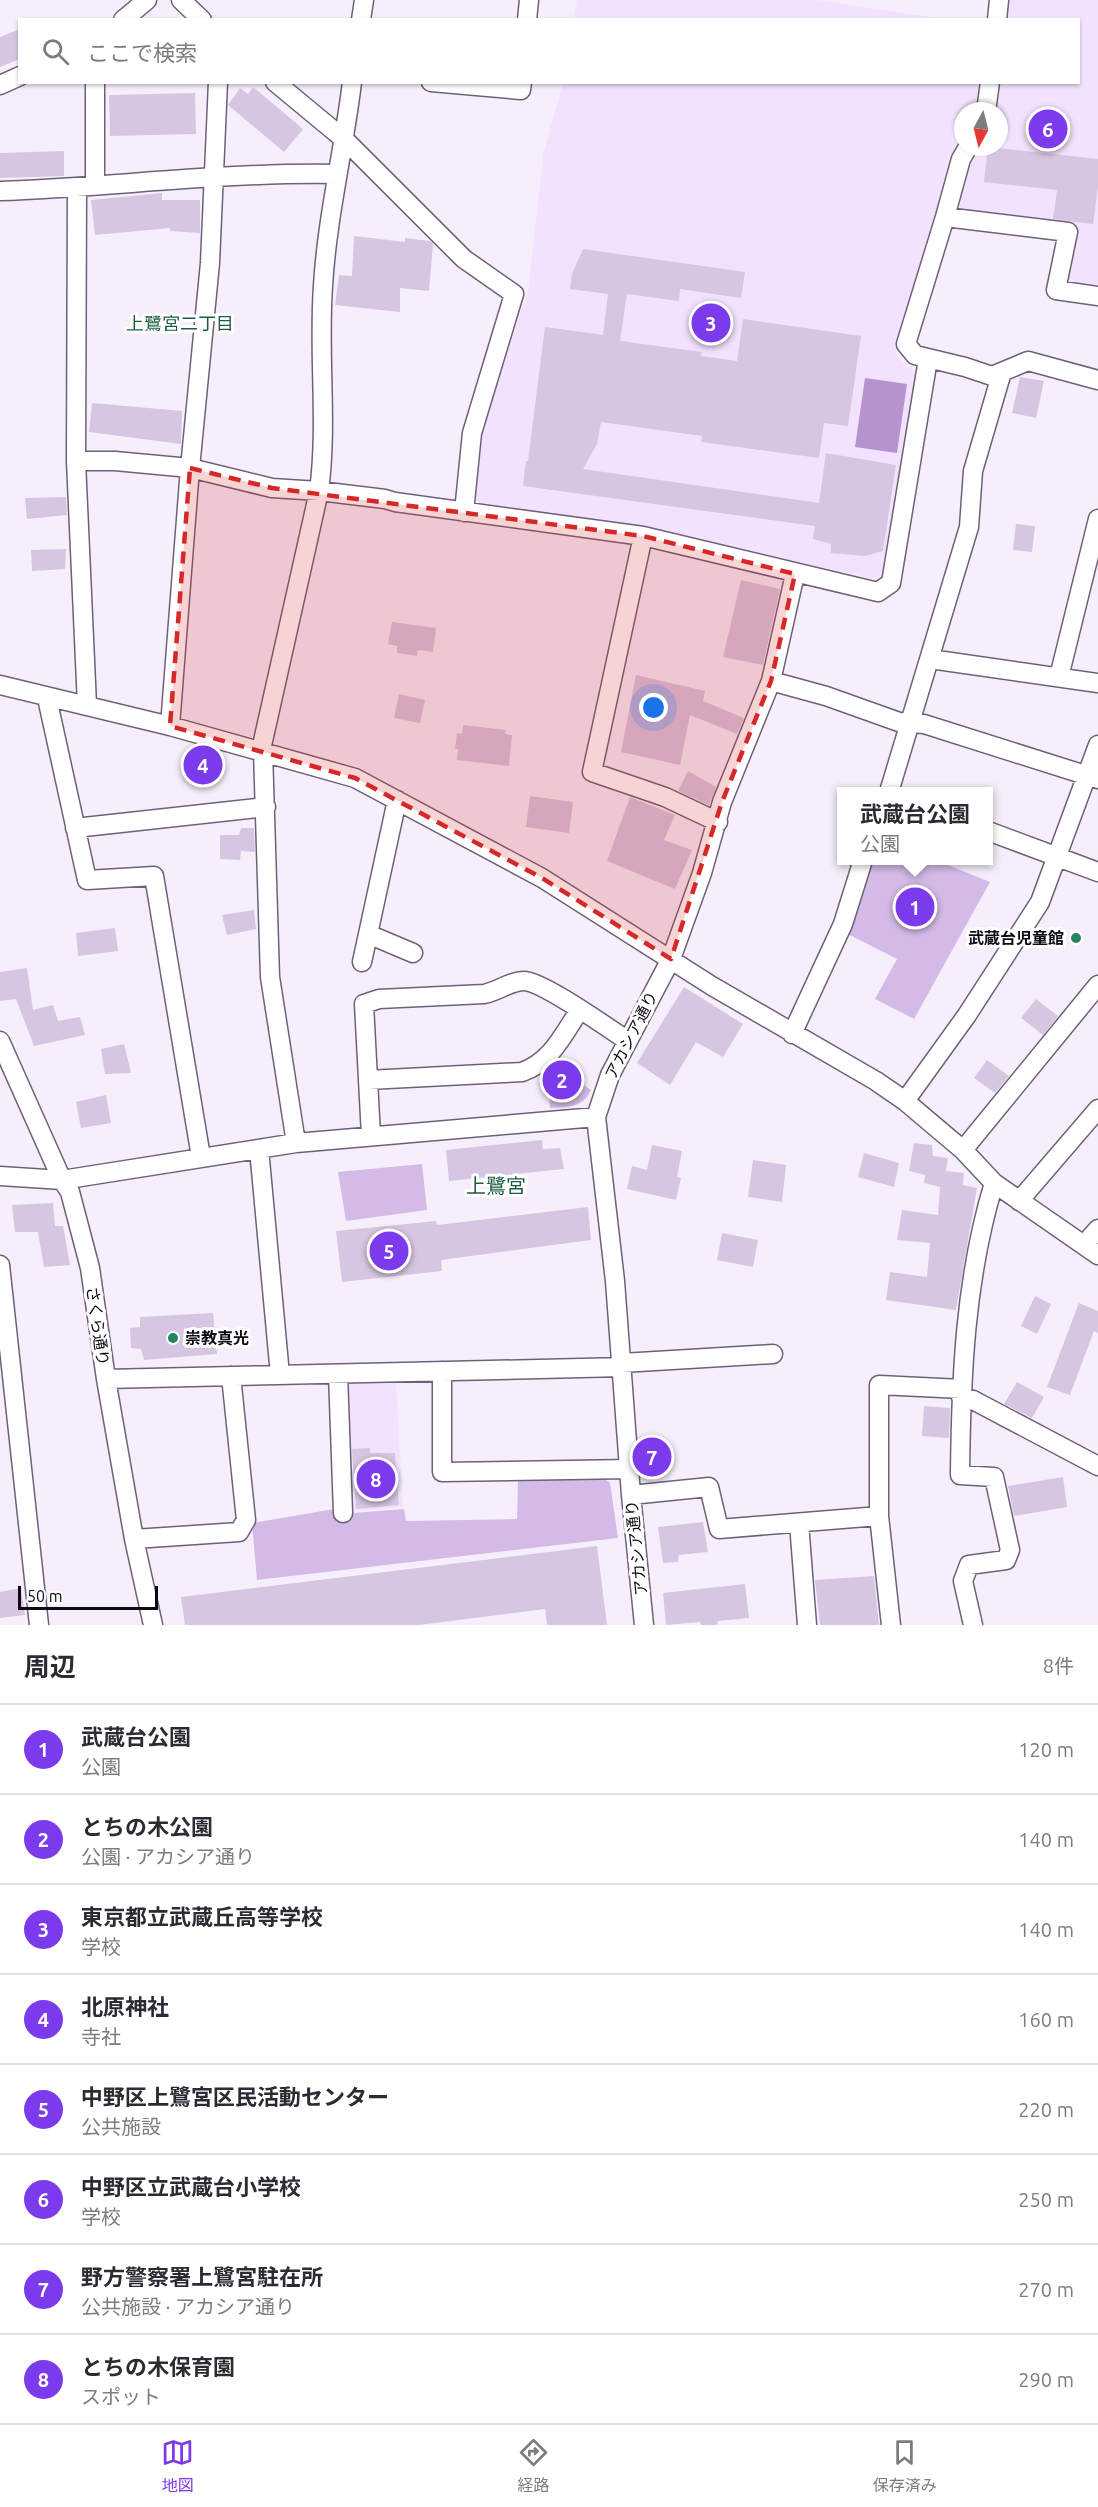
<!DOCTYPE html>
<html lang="ja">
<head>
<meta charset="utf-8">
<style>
  :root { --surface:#fff; --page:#f2f2f3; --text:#2b2b33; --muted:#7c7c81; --line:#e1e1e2; --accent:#7c3aed }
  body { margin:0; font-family:Ubuntu,"Noto Sans JP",sans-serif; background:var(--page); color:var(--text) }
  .compass { position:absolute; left:954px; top:102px; width:54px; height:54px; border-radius:50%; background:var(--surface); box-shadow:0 2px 4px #0004; rotate:187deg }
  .scale { position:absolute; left:18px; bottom:15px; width:140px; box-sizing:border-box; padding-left:6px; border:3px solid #0f0913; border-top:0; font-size:16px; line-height:21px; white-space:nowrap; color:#0f0913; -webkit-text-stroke:4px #fff; paint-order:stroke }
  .you { position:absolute; left:654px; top:708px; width:21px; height:21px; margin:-15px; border:4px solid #fff; border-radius:50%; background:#1a73e8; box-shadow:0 0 0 9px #1a73e833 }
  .badge { display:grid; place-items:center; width:39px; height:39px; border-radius:50%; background:var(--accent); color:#fff; font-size:20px; font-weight:700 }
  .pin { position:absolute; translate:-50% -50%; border:3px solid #fff; box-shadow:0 2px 6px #0006 }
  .popup { position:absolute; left:837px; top:787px; width:156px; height:78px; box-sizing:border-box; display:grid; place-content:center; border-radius:0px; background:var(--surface); filter:drop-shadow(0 2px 4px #0005); font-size:20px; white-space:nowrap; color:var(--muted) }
  .popup b { font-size:22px; color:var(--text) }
  .popup::after { content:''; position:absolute; left:50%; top:100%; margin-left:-12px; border:12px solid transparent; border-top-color:var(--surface) }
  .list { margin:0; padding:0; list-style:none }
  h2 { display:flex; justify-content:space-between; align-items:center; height:78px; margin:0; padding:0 24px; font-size:26px }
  h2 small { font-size:20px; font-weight:400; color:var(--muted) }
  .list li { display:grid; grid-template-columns:39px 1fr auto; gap:18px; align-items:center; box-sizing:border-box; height:90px; padding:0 24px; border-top:2px solid var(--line) }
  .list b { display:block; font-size:22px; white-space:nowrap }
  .list p { margin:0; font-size:20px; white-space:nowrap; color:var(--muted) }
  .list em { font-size:20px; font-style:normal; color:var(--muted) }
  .icon { flex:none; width:33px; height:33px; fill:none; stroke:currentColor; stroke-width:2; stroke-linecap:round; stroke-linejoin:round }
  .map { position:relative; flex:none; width:1098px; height:1625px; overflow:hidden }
  .search { position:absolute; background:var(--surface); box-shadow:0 2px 4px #0004; left:18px; right:18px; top:18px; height:66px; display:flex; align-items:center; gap:15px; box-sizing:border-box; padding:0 21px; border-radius:0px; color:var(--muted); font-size:22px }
  .sheet { height:798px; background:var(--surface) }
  nav { display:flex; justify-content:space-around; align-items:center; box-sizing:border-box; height:84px; border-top:2px solid var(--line); background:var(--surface); font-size:16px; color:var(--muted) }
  nav a { display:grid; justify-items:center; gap:3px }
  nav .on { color:var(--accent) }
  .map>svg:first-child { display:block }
  .built { fill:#f2e2fe }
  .green { fill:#d4bae7 }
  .water { fill:#b693ce }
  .building { fill:#d6c6e2 }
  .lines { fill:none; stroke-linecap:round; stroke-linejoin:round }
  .street-casing { stroke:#6f6079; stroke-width:21 }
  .street { stroke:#fff; stroke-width:18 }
  .marked { fill:#d62828; fill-opacity:0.2; stroke:#d62828; stroke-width:4.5; stroke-dasharray:12 8; stroke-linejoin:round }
  .poi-dot { fill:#25855d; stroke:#fff; stroke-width:2 }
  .labels { text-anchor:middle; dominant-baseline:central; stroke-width:6; stroke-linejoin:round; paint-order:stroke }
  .poi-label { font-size:16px; font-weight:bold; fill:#0f0913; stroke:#fff; text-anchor:end }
  .street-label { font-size:16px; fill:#0f0913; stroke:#fff }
  .neighbourhood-label { font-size:18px; fill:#1c5d41; stroke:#fff }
  .quarter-label { font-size:20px; fill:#1c5d41; stroke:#fff }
</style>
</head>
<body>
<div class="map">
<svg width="1098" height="1625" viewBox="0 0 1098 1625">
  <rect width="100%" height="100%" fill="#f6effb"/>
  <path class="built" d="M577,0H817L943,19H574Z
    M1009,0H1098V289L1068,285L1074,228L962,210L958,202L969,164L979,147H999V111H996L999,83L1078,82V20L1006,19Z
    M563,83H981L978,111H963V138L954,155L895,355L916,373L886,573L875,579L627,524L480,504L474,497L481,434L528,291L544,151Z
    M396,1382L403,1507L354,1511L353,1504L349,1503L345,1387L348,1383Z"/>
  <path class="green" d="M870,861H938L990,882L914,1019L875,999L897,959L846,933Z
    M553,1063L591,1090C583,1108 567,1107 550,1108L547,1069Z
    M422,1164L427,1210L346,1221L338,1172Z
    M518,1478H603L610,1483L618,1538L257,1580L252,1523L352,1506L353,1513L404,1509L406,1521L517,1519Z"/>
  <path class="water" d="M865,378L907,384L897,453L855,447Z"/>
  <path class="building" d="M20,29V59L0,67V37Z
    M253,87L303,129L284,152L228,105L240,88L248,94Z
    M195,93L196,134L110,136L109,95Z
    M988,147L1098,159V186L1093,224L1053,219L1057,190L984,182Z
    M64,151V176L0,178V153Z
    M162,193V200H200V233L170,231V228L95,235L91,200Z
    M354,236L405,242V238L430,241L433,244L429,291L400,288V312L335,305L339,275L352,276Z
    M583,249L745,272L741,298L680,289L679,301L627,294L620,341L702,352L701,356L737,361L743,319L861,336L848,426L824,423L819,458L701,442L702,436L601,422L597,444L583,469L819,503L826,453L896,465L883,551L865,556L831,553V544L813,539L815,526L523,486L526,461H528L545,327L603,335L608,294L570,289L572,274Z
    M1020,377L1044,381L1036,418L1012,413Z
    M92,403L182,411L181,444L89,432Z
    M66,497L67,515L27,519L25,498Z
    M1016,524L1035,526L1032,552L1013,550Z
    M66,549L65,569L32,571L31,550Z
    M741,580L780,589L763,665L723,657Z
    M392,622L436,628L433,652L418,650L417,656L397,653V646L388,644Z
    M636,675L705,691L703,701L744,718L737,734L690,715L680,765L621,752Z
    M399,694L425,700L420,723L394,718Z
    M463,725L506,730L505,734L512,735L509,766L457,760L458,749H455L457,733L462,734Z
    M193,757H212V774L208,775V783L193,784Z
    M688,771L716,787L709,805L678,791Z
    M530,796L573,802L569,833L526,827Z
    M630,797L675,815L664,840L692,850L675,889L607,861Z
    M241,828H254L255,852L241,851L240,860L220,859V835H239Z
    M254,910L256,929L227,935L222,915Z
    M115,928L118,951L78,956L76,933Z
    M27,968L33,1010L53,1005L58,1021L80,1017L85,1035L34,1046L16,999L0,1001V972Z
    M684,987L743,1024L723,1057L696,1042L670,1085L637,1063Z
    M1036,999L1058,1016L1043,1035L1021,1018Z
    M124,1044L131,1073L105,1074L101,1049Z
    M987,1060L1009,1076L995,1093L974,1078Z
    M106,1095L111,1123L81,1128L76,1102Z
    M542,1140L543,1149L560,1148L564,1169L449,1181L446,1150Z
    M914,1143L932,1145L933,1156L948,1158L946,1171L964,1173L963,1185L977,1188L956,1310L886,1300L890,1272L927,1277L930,1243L897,1240L902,1210L938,1215L940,1187L924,1183L925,1175L909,1171Z
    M652,1145L682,1151L677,1177L681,1178L676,1200L627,1189L632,1166L647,1170Z
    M864,1153L899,1163L894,1187L858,1177Z
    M753,1160L786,1165L782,1202L748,1197Z
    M53,1203L55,1226H63L70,1265L44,1267L38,1232H15L12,1205Z
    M588,1207L591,1240L441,1260L442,1271L342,1282L336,1231L436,1221L437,1225Z
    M722,1233L758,1240L753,1267L717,1260Z
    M1035,1296L1051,1304L1037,1334L1021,1326Z
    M1079,1303L1098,1311V1333L1094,1331L1070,1395L1047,1387Z
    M213,1313L217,1354L144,1360L141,1349L131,1348L130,1328L140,1327V1317Z
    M1017,1382L1044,1397L1032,1418L1004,1404Z
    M924,1406L950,1408L949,1438L922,1436Z
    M370,1448V1453H395L399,1505L356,1509L352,1449Z
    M1063,1477L1067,1507L1014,1516L1008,1486Z
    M703,1522L708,1552L679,1555L678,1562L663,1563L658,1527Z
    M597,1546L607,1625H547L545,1609L419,1625H185L181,1597Z
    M874,1576L879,1625H820L815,1580Z
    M745,1584L749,1618L718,1621L717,1625H701L700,1622L666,1625L663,1593Z
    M21,1588L25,1615L0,1618V1592Z"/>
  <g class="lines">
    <g class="street-casing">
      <path id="street" d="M181,0L202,20
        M123,20L147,0
        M361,20L364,0
        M527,20L529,0
        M997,20L999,0
        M95,82V185
        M275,82L345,140L464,259L514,294L472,433L464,512
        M431,82L521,90L522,82
        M0,85L20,76
        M986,111L990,82
        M968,147L961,159L945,217L906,344L915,355L965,367L992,376L1028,361L1098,380
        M77,188L76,461L87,705
        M0,191C112,187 224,172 337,174
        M945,217L1068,232L1056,290L1098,296
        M76,461H115L190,468L272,488L319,491L385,499L395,502L643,536L878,592L891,583L928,359
        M643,536L592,772L665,797L718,822
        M930,659L1098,683
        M1059,677L1098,519
        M771,681L826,696L899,722L924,724L1098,779
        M0,685L170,726L355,778L542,878L712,986L876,1081L905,1101L963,1150L994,1183L1098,1255
        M47,698L87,880L154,876L201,1157
        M170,726L190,468L210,263L218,82
        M261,750L319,491C328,423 318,354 323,286C327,217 344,150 352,82
        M263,751L270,977L296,1143
        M889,792L969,527L973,471L1002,372
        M75,828L266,807
        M988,831L1098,872
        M368,934L413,953
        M362,962L397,800
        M792,1034L843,924L863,860
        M0,1041L62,1180L70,1192L90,1268L106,1379L134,1539L153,1625
        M368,1080L522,1072C551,1062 563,1035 579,1011
        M905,1101L967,1015L1040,902L1098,745
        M371,1136L364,1004L379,999L484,994C499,991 510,981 524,981C542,981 608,1028 628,1041
        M259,1149L280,1375
        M963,1150L1098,985
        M0,1176L62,1180L296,1143L596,1117
        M1019,1201L1098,1109
        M1084,1245L1098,1229
        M0,1265L39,1625
        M622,1363L773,1354
        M442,1371V1472L629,1469
        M338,1374L343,1513
        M106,1379L623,1367
        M961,1397L973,1400L1098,1466
        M631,1495L709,1487L719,1529L879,1516
        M799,1523L807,1625
        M134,1539L239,1532L246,1520L231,1376
        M644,1625L631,1495L615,1281L596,1117L610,1075L671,959L702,873L722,802L771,681L795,574
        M891,1625L879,1516V1385L962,1389
        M973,1625L963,1581L969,1565L1006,1560L1010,1550L994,1477L960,1475C961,1376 965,1278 994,1183"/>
    </g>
    <use href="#street" class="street"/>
  </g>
  <path class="marked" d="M190,468L272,488L643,536L795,574L771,681L722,802L671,959L542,878L355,778L170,726Z"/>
  <g class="poi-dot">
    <circle cx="1076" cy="938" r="6"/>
    <circle cx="173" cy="1338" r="6"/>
  </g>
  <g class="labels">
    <g class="poi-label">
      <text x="1064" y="938">武蔵台児童館</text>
      <text x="185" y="1338" text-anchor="start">崇教真光</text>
    </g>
    <g class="street-label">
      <text transform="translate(631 1035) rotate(-63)">アカシア通り</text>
      <text transform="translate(98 1326) rotate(82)">さくら通り</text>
      <text transform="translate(636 1548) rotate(-96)">アカシア通り</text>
    </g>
    <g class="neighbourhood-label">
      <text x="180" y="323">上鷺宮二丁目</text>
    </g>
    <g class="quarter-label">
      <text x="496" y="1185">上鷺宮</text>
    </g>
  </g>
</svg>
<svg class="compass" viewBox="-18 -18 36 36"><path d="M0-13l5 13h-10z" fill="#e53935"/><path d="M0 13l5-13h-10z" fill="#7c7c81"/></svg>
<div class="scale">50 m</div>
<div class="you"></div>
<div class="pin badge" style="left:915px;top:907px">1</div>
<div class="popup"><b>武蔵台公園</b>公園</div>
<div class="pin badge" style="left:562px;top:1080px">2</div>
<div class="pin badge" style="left:711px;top:323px">3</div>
<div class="pin badge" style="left:203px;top:765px">4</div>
<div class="pin badge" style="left:389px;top:1251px">5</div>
<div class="pin badge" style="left:1048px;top:129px">6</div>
<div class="pin badge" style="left:652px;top:1457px">7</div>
<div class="pin badge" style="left:376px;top:1479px">8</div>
<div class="search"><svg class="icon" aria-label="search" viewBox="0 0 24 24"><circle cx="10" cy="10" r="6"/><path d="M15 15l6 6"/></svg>ここで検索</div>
</div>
<section class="sheet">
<h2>周辺<small>8件</small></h2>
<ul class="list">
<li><span class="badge">1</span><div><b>武蔵台公園</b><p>公園</p></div><em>120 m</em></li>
<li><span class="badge">2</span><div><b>とちの木公園</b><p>公園 · アカシア通り</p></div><em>140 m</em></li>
<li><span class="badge">3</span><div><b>東京都立武蔵丘高等学校</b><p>学校</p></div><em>140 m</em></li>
<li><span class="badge">4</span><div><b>北原神社</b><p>寺社</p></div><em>160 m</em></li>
<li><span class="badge">5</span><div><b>中野区上鷺宮区民活動センター</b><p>公共施設</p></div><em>220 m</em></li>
<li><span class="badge">6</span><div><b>中野区立武蔵台小学校</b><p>学校</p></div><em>250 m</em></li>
<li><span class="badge">7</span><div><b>野方警察署上鷺宮駐在所</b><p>公共施設 · アカシア通り</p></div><em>270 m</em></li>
<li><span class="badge">8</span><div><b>とちの木保育園</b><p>スポット</p></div><em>290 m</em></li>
</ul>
</section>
<nav>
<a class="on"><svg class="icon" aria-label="map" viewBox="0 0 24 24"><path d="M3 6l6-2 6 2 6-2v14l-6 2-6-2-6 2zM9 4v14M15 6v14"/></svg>地図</a>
<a><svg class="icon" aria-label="directions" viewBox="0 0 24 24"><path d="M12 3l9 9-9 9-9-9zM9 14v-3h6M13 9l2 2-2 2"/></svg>経路</a>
<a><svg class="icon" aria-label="saved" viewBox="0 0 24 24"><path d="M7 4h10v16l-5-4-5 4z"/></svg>保存済み</a>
</nav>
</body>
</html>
